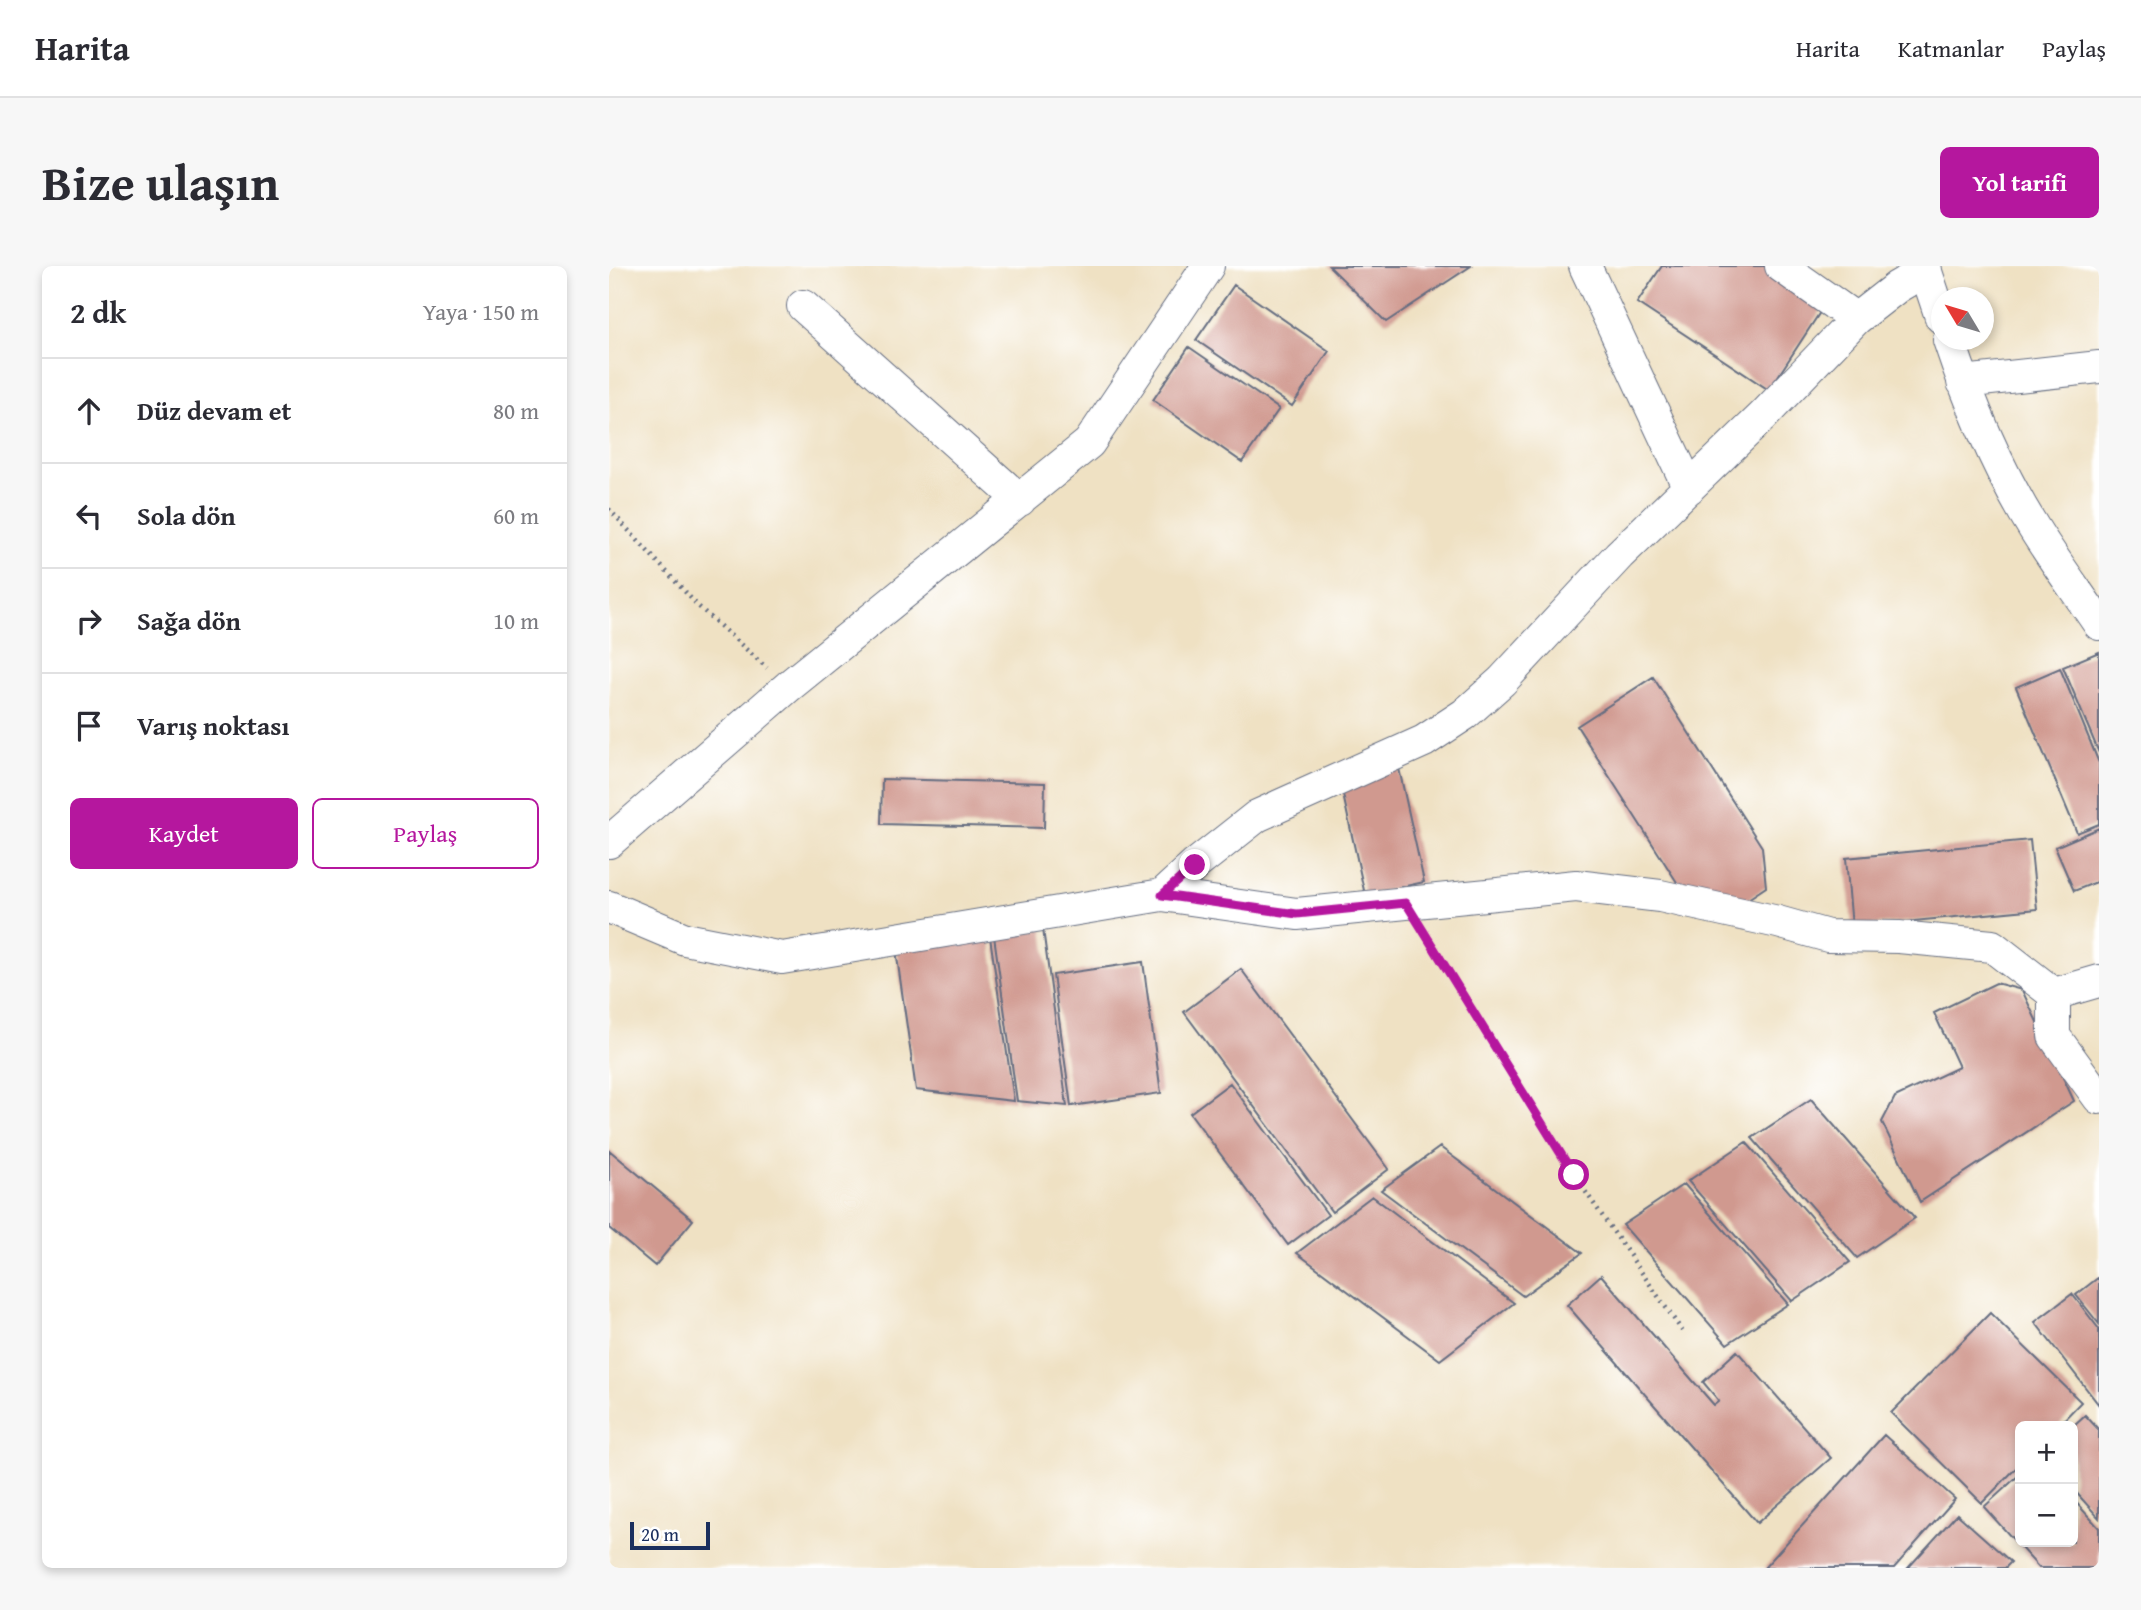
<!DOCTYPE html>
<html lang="tr">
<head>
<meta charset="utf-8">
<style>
  :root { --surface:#fff; --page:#f7f7f7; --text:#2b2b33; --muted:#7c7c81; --line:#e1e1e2; --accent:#b5179e }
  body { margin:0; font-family:"Gentium Book Plus",serif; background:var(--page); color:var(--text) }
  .controls { position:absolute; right:21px; bottom:21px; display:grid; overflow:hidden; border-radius:10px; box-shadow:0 4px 10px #0003 }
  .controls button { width:63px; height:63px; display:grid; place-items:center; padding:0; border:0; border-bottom:2px solid var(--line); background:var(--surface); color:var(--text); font:35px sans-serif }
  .compass { position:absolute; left:1322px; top:21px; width:63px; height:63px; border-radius:50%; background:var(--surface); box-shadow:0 4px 10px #0003; rotate:308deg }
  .scale { position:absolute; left:21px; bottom:18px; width:80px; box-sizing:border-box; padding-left:7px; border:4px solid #1b2f5e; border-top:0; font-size:19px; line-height:24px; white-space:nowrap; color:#1b2f5e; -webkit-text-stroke:5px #fff; paint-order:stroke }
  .stop { position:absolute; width:21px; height:21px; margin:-16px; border:5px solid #b5179e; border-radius:50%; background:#fff }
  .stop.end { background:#b5179e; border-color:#fff; box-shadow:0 2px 7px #0008 }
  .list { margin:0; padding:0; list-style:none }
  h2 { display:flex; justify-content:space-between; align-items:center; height:91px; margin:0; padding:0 28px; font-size:30px }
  h2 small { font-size:23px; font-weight:400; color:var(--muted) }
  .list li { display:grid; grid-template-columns:46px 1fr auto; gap:21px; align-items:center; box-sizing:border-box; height:105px; padding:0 28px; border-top:2px solid var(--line) }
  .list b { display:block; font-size:26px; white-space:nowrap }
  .list em { font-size:23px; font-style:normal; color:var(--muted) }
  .actions { display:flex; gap:14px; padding:21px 28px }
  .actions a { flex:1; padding:16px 0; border:2px solid var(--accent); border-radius:10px; text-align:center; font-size:24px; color:var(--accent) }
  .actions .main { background:var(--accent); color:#fff }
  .icon { flex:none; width:38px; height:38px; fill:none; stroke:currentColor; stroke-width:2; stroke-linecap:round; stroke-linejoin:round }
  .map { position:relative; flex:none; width:1490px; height:1302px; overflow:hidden; border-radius:10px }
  header { display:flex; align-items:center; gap:42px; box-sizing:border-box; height:98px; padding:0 35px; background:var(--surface); border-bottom:2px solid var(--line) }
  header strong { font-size:33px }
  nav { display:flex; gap:38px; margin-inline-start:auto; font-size:24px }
  .intro { display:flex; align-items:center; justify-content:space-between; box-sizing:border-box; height:168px; padding:0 42px }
  h1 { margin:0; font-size:49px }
  .button { padding:18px 32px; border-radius:10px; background:var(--accent); color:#fff; font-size:24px; font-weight:700 }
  main { display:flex; gap:42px; padding:0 42px }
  aside { flex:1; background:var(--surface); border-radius:10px; box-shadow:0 4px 10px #0003 }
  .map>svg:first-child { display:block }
  .building { fill:#d0998f }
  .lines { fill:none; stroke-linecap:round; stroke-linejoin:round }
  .minor-casing { stroke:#656d81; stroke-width:34 }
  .path { stroke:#656d81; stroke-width:4.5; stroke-dasharray:2 5; stroke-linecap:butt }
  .minor { stroke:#fff; stroke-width:32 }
  .route { stroke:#b5179e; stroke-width:9 }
</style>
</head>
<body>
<header>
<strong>Harita</strong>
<nav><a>Harita</a><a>Katmanlar</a><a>Paylaş</a></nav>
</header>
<div class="intro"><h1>Bize ulaşın</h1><a class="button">Yol tarifi</a></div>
<main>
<aside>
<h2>2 dk<small>Yaya · 150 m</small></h2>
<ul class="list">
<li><svg class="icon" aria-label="ahead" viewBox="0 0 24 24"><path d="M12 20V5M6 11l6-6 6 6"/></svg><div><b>Düz devam et</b></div><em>80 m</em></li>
<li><svg class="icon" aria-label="left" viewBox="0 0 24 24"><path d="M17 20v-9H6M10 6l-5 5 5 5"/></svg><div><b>Sola dön</b></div><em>60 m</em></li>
<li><svg class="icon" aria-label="right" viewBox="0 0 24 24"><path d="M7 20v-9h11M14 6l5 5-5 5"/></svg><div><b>Sağa dön</b></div><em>10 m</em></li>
<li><svg class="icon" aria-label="arrive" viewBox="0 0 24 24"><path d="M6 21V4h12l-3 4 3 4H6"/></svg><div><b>Varış noktası</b></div></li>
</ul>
<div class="actions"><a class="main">Kaydet</a><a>Paylaş</a></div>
</aside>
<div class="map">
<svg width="1490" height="1302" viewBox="0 0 1490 1302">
  <rect width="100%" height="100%" fill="#fff"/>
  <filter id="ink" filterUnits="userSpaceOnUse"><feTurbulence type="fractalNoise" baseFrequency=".0143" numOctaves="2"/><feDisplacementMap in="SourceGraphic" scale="14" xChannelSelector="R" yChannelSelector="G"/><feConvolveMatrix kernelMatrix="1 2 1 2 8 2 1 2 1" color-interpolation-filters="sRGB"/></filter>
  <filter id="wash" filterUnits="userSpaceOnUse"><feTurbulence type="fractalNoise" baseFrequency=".00686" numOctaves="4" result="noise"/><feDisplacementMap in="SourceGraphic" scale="28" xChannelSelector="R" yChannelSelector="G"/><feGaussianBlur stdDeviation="1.57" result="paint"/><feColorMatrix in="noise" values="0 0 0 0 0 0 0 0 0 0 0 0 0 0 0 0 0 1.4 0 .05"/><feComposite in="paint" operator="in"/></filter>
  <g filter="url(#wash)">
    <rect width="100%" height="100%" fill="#efe1c3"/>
    <g id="blocks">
      <path class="building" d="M720,0H862L777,56Z
        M1053,0H1160L1217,37L1160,124L1028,37Z
        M625,19L720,85L683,140L587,74Z
        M580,81L670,143L633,196L544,134Z
        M1490,386V487L1454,401Z
        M1451,402L1490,497V558L1468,567L1407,421Z
        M1044,411L1153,581L1157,621L1130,639L1071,621L968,460Z
        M789,498L815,616L756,629L733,524Z
        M273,513L436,517L435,562L272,558Z
        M1490,562V615L1465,625L1446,581Z
        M1421,574L1428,643L1243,661L1237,592Z
        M434,663L458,840L408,835L385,670Z
        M381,671L405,835L307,824L287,684Z
        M534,696L552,827L462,840L444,709Z
        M632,703L780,903L723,946L575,746Z
        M1387,717L1413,724L1465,835L1311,936L1273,856L1286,831L1350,801L1325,747Z
        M621,817L719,949L679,979L581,847Z
        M1202,833L1306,952L1248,992L1143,872Z
        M1137,876L1241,996L1183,1035L1079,915Z
        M831,881L973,987L914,1030L772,924Z
        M0,884L84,954L46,1000L0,962Z
        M1075,918L1179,1038L1118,1078L1014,959Z
        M763,930L905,1037L831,1094L688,987Z
        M992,1009L1105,1139L1110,1135L1094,1116L1128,1085L1222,1192L1148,1257L958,1039Z
        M1490,1011V1058L1467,1029Z
        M1463,1028L1490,1063V1139L1426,1056Z
        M1381,1047L1472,1136L1449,1160H1411V1198L1373,1237L1282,1147Z
        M1476,1149L1490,1164V1252L1464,1223V1160Z
        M1275,1169L1346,1233L1285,1302H1155Z
        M1411,1208V1276H1464V1233L1490,1262V1302H1430L1375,1241Z
        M1348,1248L1402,1296L1396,1302H1299Z"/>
    </g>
  </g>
  <g filter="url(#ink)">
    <use href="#blocks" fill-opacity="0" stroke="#656d81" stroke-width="2"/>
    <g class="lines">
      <g class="minor-casing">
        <path id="minor" d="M976,0L1080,222
          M1172,0L1247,53
          M1315,0L1332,51
          M194,40L411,234
          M1340,74C1362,140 1389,205 1426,264C1446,296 1469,327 1490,358
          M1354,116L1490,101
          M0,576L180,420L480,177L599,0
          M553,629L688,648L967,620L1051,630L1169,656L1219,670L1290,671L1383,680L1445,728L1490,715
          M0,641L76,673L173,692L553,629L586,599L648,550L815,475L856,448L893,415L1010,289L1154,150L1247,53L1288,21L1317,4
          M1445,728V770L1490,832"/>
      </g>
      <path class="path" d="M0,243L89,340L158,402
        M814,664L965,909L1076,1069"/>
      <use href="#minor" class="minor"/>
    </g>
  </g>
  <g class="lines" filter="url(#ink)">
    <path class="route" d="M586,599L553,629L688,648L797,637L965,909"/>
  </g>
</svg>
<div class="controls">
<button>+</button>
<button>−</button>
</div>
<svg class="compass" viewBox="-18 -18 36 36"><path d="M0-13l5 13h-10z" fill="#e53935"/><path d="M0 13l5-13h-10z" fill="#7c7c81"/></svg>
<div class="scale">20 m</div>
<div class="stop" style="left:965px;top:909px"></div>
<div class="stop end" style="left:586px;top:599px"></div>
</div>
</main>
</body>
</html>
